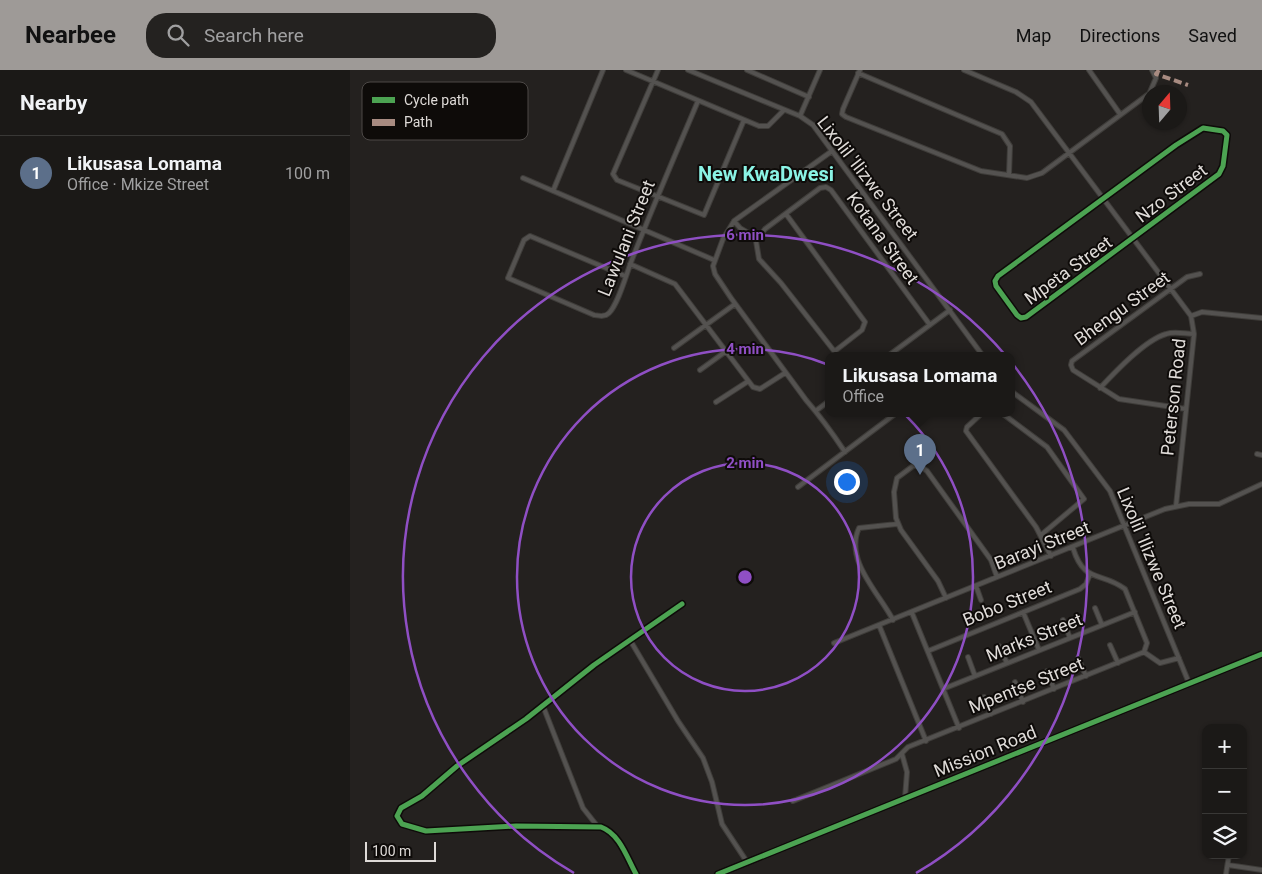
<!DOCTYPE html>
<html lang="en">
<head>
<meta charset="utf-8">
<style>
  :root { --surface:#1b1917; --page:#242220; --text:#f1f3f6; --muted:#a0a0a1; --line:#393836; --accent:#9e9a97 }
  body { margin:0; font-family:Roboto,sans-serif; background:var(--page); color:var(--text) }
  .controls { position:absolute; right:15px; bottom:15px; display:grid; overflow:hidden; border-radius:10px; box-shadow:0 1px 4px #0004 }
  .controls button { width:45px; height:45px; display:grid; place-items:center; padding:0; border:0; border-bottom:1px solid var(--line); background:var(--surface); color:var(--text); font:25px sans-serif }
  .compass { position:absolute; left:792px; top:15px; width:45px; height:45px; border-radius:50%; background:var(--surface); box-shadow:0 1px 4px #0004; rotate:19deg }
  .scale { position:absolute; left:15px; bottom:12px; width:71px; box-sizing:border-box; padding-left:5px; border:2px solid #dfdbd8; border-top:0; font-size:14px; line-height:18px; white-space:nowrap; color:#dfdbd8; -webkit-text-stroke:4px #0e0b09; paint-order:stroke }
  .you { position:absolute; left:496px; top:411px; width:18px; height:18px; margin:-12px; border:4px solid #fff; border-radius:50%; background:#1a73e8; box-shadow:0 0 0 8px #1a73e833 }
  .badge { display:grid; place-items:center; width:32px; height:32px; border-radius:50%; background:var(--accent); color:#fff; font-size:16px; font-weight:700 }
  .pin { position:absolute; translate:-50% -41px; filter:drop-shadow(0 1px 2px #0008) }
  .pin::after { content:''; position:absolute; top:26px; width:18px; height:15px; background:inherit; clip-path:polygon(0 0,100% 0,50% 100%) }
  .popup { position:absolute; left:475px; top:282px; width:190px; height:65px; box-sizing:border-box; display:grid; place-content:center; border-radius:10px; background:var(--surface); filter:drop-shadow(0 1px 4px #0005); font-size:16px; white-space:nowrap; color:var(--muted) }
  .popup b { font-size:19px; color:var(--text) }
  .popup::after { content:''; position:absolute; left:50%; top:100%; margin-left:-10px; border:10px solid transparent; border-top-color:var(--surface) }
  .list { margin:0; padding:0; list-style:none }
  h2 { display:flex; justify-content:space-between; align-items:center; height:65px; margin:0; padding:0 20px; font-size:21px }
  h2 small { font-size:16px; font-weight:400; color:var(--muted) }
  .list li { display:grid; grid-template-columns:32px 1fr auto; gap:15px; align-items:center; box-sizing:border-box; height:75px; padding:0 20px; border-top:1px solid var(--line) }
  .list b { display:block; font-size:19px; white-space:nowrap }
  .list p { margin:0; font-size:16px; white-space:nowrap; color:var(--muted) }
  .list em { font-size:16px; font-style:normal; color:var(--muted) }
  .icon { flex:none; width:28px; height:28px; fill:none; stroke:currentColor; stroke-width:2; stroke-linecap:round; stroke-linejoin:round }
  .map { position:relative; flex:none; width:912px; height:804px; overflow:hidden }
  header { display:flex; align-items:center; gap:30px; box-sizing:border-box; height:70px; padding:0 25px; background:var(--accent); color:#111 }
  header strong { font-size:24px }
  nav { display:flex; gap:28px; margin-inline-start:auto; font-size:18px }
  .search { width:350px; height:45px; background:var(--page); display:flex; align-items:center; gap:12px; box-sizing:border-box; padding:0 18px; border-radius:20px; color:var(--muted); font-size:19px }
  main { display:flex }
  aside { flex:1; background:var(--surface) }
  .map>svg:first-child { display:block }
  .lines { fill:none; stroke-linecap:round; stroke-linejoin:round }
  .minor-casing { stroke:#3f3d3a; stroke-width:6 }
  .tertiary-casing { stroke:#3f3d3a; stroke-width:8 }
  .minor { stroke:#545250; stroke-width:4 }
  .tertiary { stroke:#545250; stroke-width:5 }
  .quiet { stroke:#a88b81; stroke-width:4; stroke-dasharray:8 4; stroke-linecap:butt }
  .cycleway-casing { stroke:#0e0b09; stroke-width:8 }
  .cycleway { stroke:#4ca352; stroke-width:5 }
  .ring { fill:none; stroke:#8f4fc4; stroke-width:2.5 }
  .labels { text-anchor:middle; dominant-baseline:central; stroke-width:4; stroke-linejoin:round; paint-order:stroke }
  .street-label { font-size:18px; fill:#dfdbd8; stroke:#0e0b09 }
  .quarter-label { font-size:20px; font-weight:bold; fill:#8af3e5; stroke:#0e0b09 }
  .key { fill:#0e0b09; stroke:#4d4947; stroke-width:1 }
  .key-label { font-size:14px; fill:#dfdbd8 }
  .centre { fill:#8f4fc4; stroke:#0e0b09; stroke-width:2.5 }
  .ring-label { font-size:15px; text-anchor:middle; font-weight:bold; fill:#8f4fc4; stroke:#0e0b09; stroke-width:4; stroke-linejoin:round; paint-order:stroke }
</style>
</head>
<body>
<header>
<strong>Nearbee</strong>
<div class="search"><svg class="icon" aria-label="search" viewBox="0 0 24 24"><circle cx="10" cy="10" r="6"/><path d="M15 15l6 6"/></svg>Search here</div>
<nav><a>Map</a><a>Directions</a><a>Saved</a></nav>
</header>
<main>
<aside>
<h2>Nearby<small></small></h2>
<ul class="list">
<li><span class="badge" style="background:#5c6f8a">1</span><div><b>Likusasa Lomama</b><p>Office · Mkize Street</p></div><em>100 m</em></li>
</ul>
</aside>
<div class="map">
<svg width="912" height="804" viewBox="0 0 912 804">
  <rect width="100%" height="100%" fill="#24211f"/>
  <g class="lines">
    <g class="minor-casing">
      <path id="minor" d="M276,0L409,56H418L434,40
        M308,0L263,104L267,110L354,145L394,50
        M338,0L450,46L463,55L633,286
        M397,0L459,27
        M510,0L493,39L492,44L496,47L631,101L677,108L692,103L800,23
        M614,0L666,22L681,32L841,246L844,264L826,436
        M739,0L770,44
        M508,3L652,64L660,76L659,105
        M800,22L806,8L802,0
        M450,46L470,0
        M853,58L873,61L877,65L873,96L869,104L676,247L671,248L667,245L646,216L645,211L648,206L826,75Z
        M482,81L384,151L373,169L363,196L365,204L381,228L456,330C470,346 483,364 495,382
        M173,108L364,190
        M203,121L253,0
        M436,144L515,252L512,260L485,281
        M384,151L390,158L407,168
        M280,194L325,214L403,317L410,319L435,303
        M275,206L180,166L174,170L158,208L244,245C250,246 255,247 259,243C269,233 277,201 283,187C304,134 326,83 348,31
        M841,246L852,242L912,248
        M324,278L385,234
        M488,286L431,213L409,189L406,171L415,159L470,118L476,117L481,120L580,255
        M538,286L600,240
        M350,300L375,282
        M750,318C765,302 795,270 816,264C825,261 835,264 844,264
        M661,321L714,360L760,421L839,613
        M366,332L397,312
        M836,339L769,329L723,300L721,295L722,291L837,207L850,204
        M467,340L479,331
        M631,344L617,357L616,361L686,457L701,486
        M653,344L697,377L734,429L691,465
        M907,384L912,385
        M448,417L545,344
        M626,516L631,530
        M596,528L588,511L551,460L546,448L544,422L547,408L563,396H570L577,401L641,490L647,507
        M745,538L752,555
        M673,542L689,580
        M562,543L609,658
        M543,550C529,523 494,490 509,458L547,454
        M713,550L720,568
        M529,555L576,671
        M280,570L328,651L353,688L362,712L372,754L397,792
        M484,573L815,439L839,434H869L912,414
        M760,575L768,593
        M649,576L657,593
        M578,581L730,519L736,514L740,504
        M794,582L810,593L829,588
        M618,587L625,606
        M728,588L736,606
        M697,601L704,619
        M665,612L673,632
        M593,619L785,542
        M634,627L641,644
        M193,636L233,738L248,757
        M552,684L557,702L555,728
        M443,731L546,689L558,677L794,582L797,573L775,519C751,501 734,514 723,478
        M878,795L912,800
        M286,804C277,788 270,764 251,757L166,756L76,761L52,754L47,746L51,738L72,726L107,696L176,649L244,595L332,534
        M876,804L879,785"/>
    </g>
    <g class="tertiary-casing">
      <path id="tertiary" d="M368,804L912,584"/>
    </g>
    <use href="#minor" class="minor"/>
    <use href="#tertiary" class="tertiary"/>
    <path class="quiet" d="M809,0L806,4L838,15"/>
    <g class="cycleway-casing">
      <path id="cycleway" d="M853,58L873,61L877,65L873,96L869,104L676,247L671,248L667,245L646,216L645,211L648,206L826,75Z
        M286,804C277,788 270,764 251,757L166,756L76,761L52,754L47,746L51,738L72,726L107,696L176,649L244,595L332,534
        M368,804L912,584"/>
    </g>
    <use href="#cycleway" class="cycleway"/>
  </g>
  <g class="ring">
    <circle cx="395" cy="507" r="114"/>
    <circle cx="395" cy="507" r="228"/>
    <path d="M224 803A342 342 0 1 1 566 803"/>
  </g>
  <g class="labels">
    <g class="street-label">
      <text transform="translate(518 108) rotate(52)">Lixolil 'Ilizwe Street</text>
      <text transform="translate(821 123) rotate(-37)">Nzo Street</text>
      <text transform="translate(276 168) rotate(-68)">Lawulani Street</text>
      <text transform="translate(533 168) rotate(54)">Kotana Street</text>
      <text transform="translate(718 200) rotate(-36)">Mpeta Street</text>
      <text transform="translate(772 238) rotate(-36)">Bhengu Street</text>
      <text transform="translate(823 327) rotate(-84)">Peterson Road</text>
      <text transform="translate(692 475) rotate(-22)">Barayi Street</text>
      <text transform="translate(802 488) rotate(67)">Lixolil 'Ilizwe Street</text>
      <text transform="translate(657 533) rotate(-22)">Bobo Street</text>
      <text transform="translate(684 567) rotate(-22)">Marks Street</text>
      <text transform="translate(676 615) rotate(-22)">Mpentse Street</text>
      <text transform="translate(635 681) rotate(-22)">Mission Road</text>
    </g>
    <g class="quarter-label">
      <text x="416" y="104">New KwaDwesi</text>
    </g>
  </g>
  <rect x="12" y="12" width="166" height="58" rx="8" class="key"/>
  <rect x="22" y="27" width="23" height="6" fill="#4ca352"/>
  <rect x="22" y="49" width="23" height="7" fill="#a88b81"/>
  <g class="key-label">
    <text x="54" y="35">Cycle path</text>
    <text x="54" y="57">Path</text>
  </g>
  <circle cx="395" cy="507" r="8" class="centre"/>
  <g class="ring-label">
    <text x="395" y="170">6 min</text>
    <text x="395" y="284">4 min</text>
    <text x="395" y="398">2 min</text>
  </g>
</svg>
<div class="controls">
<button>+</button>
<button>−</button>
<button><svg class="icon" aria-label="layers" viewBox="0 0 24 24"><path d="M12 4l9 5-9 5-9-5zM3 14l9 5 9-5"/></svg></button>
</div>
<svg class="compass" viewBox="-18 -18 36 36"><path d="M0-13l5 13h-10z" fill="#e53935"/><path d="M0 13l5-13h-10z" fill="#a0a0a1"/></svg>
<div class="scale">100 m</div>
<div class="you"></div>
<div class="pin badge" style="left:570px;top:405px;background:#5c6f8a">1</div>
<div class="popup"><b>Likusasa Lomama</b>Office</div>
</div>
</main>
</body>
</html>
